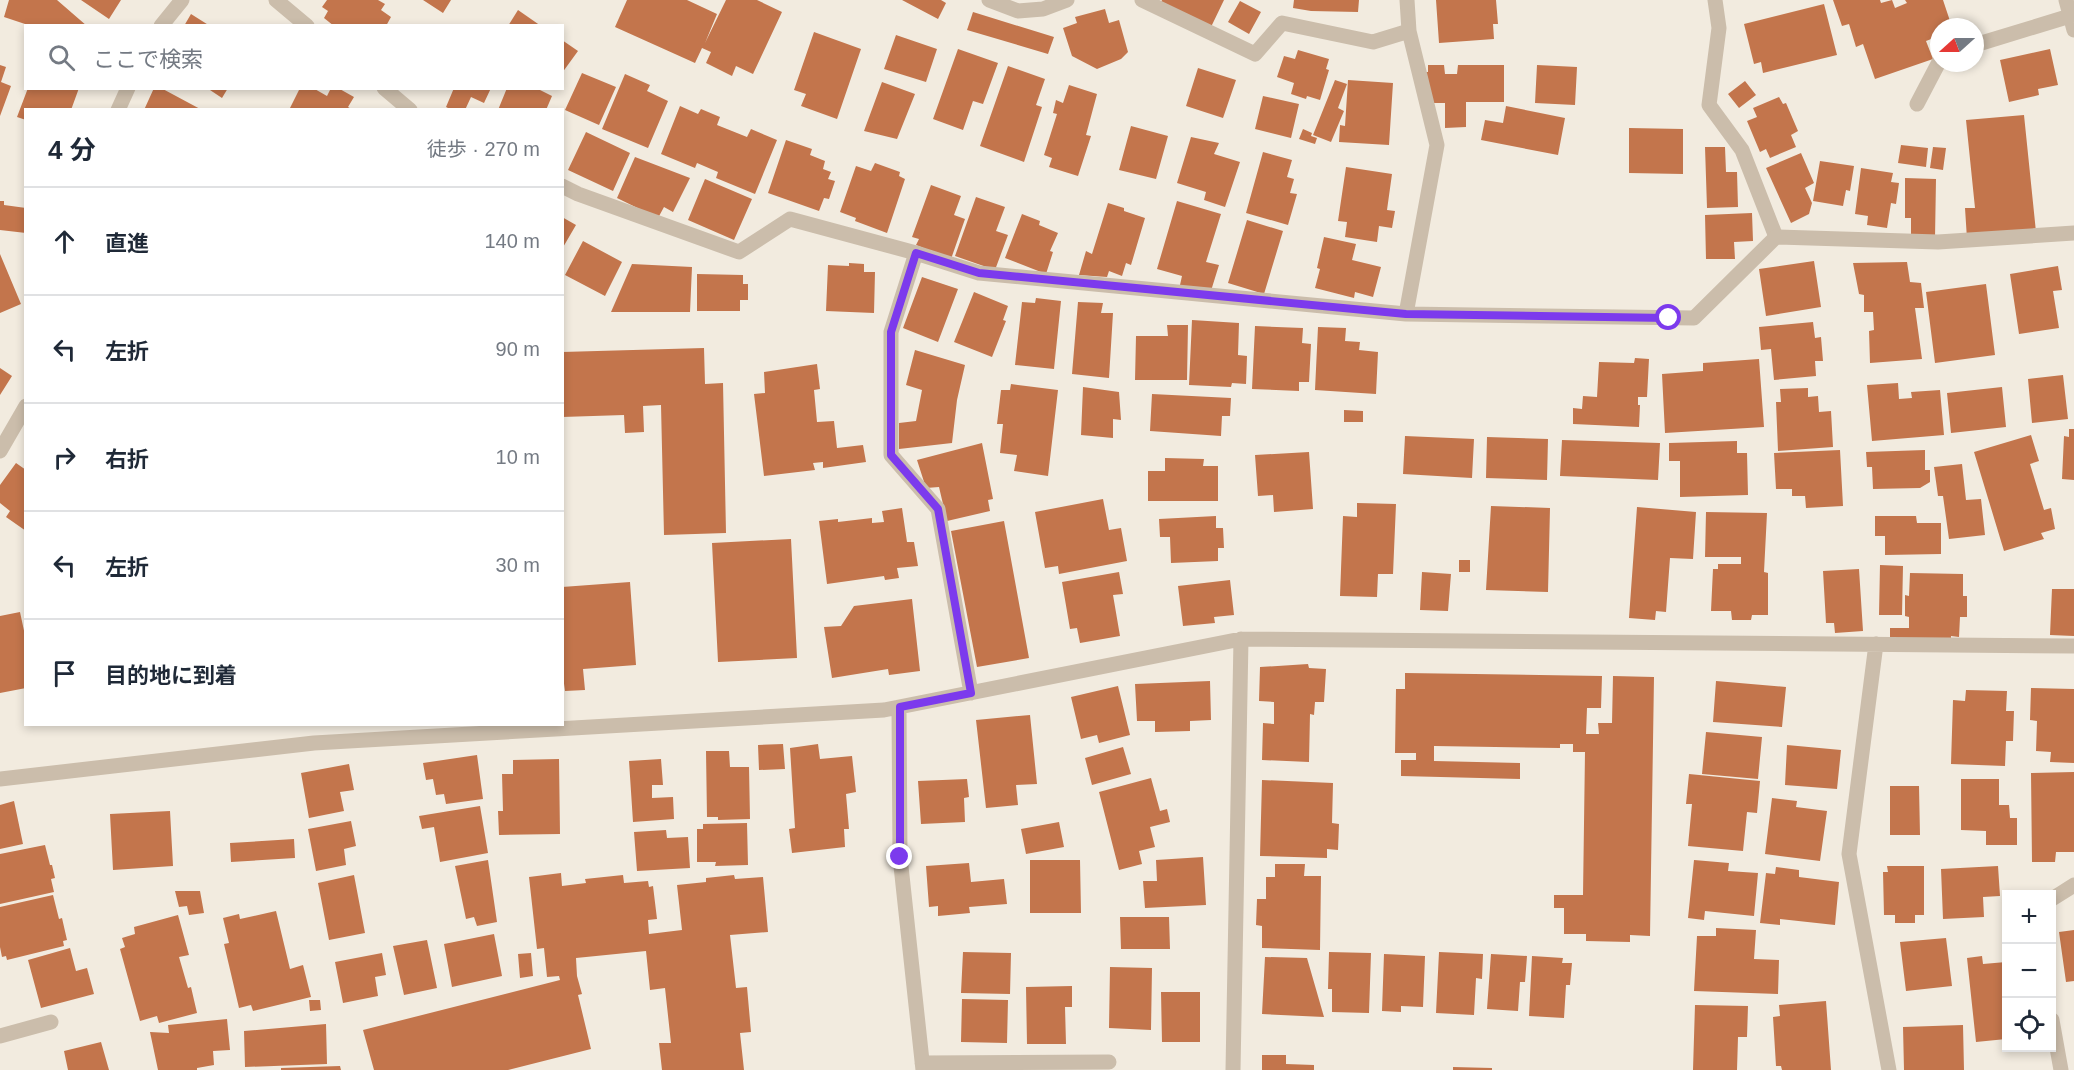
<!DOCTYPE html>
<html lang="ja">
<head>
<meta charset="utf-8">
<style>
  :root { --surface:#fff; --page:#f6f6f7; --text:#1f2937; --muted:#747a83; --line:#e0e1e3 }
  body { margin:0; font-family:Helvetica,"Noto Sans JP",sans-serif; background:var(--page); color:var(--text) }
  .controls { position:absolute; right:18px; bottom:18px; display:grid; overflow:hidden; border-radius:0px; box-shadow:0 3px 9px #0003 }
  .controls button { width:54px; height:54px; display:grid; place-items:center; padding:0; border:0; border-bottom:2px solid var(--line); background:var(--surface); color:var(--text); font:30px sans-serif }
  .compass { position:absolute; left:1930px; top:18px; width:54px; height:54px; border-radius:50%; background:var(--surface); box-shadow:0 3px 9px #0003; rotate:249deg }
  .stop { position:absolute; width:18px; height:18px; margin:-14px; border:4px solid #7c3aed; border-radius:50%; background:#fff }
  .stop.end { background:#7c3aed; border-color:#fff; box-shadow:0 2px 6px #0008 }
  .list { margin:0; padding:0; list-style:none }
  h2 { display:flex; justify-content:space-between; align-items:center; height:78px; margin:0; padding:0 24px; font-size:26px }
  h2 small { font-size:20px; font-weight:400; color:var(--muted) }
  .list li { display:grid; grid-template-columns:39px 1fr auto; gap:18px; align-items:center; box-sizing:border-box; height:108px; padding:0 24px; border-top:2px solid var(--line) }
  .list b { display:block; font-size:22px; white-space:nowrap }
  .list em { font-size:20px; font-style:normal; color:var(--muted) }
  .icon { flex:none; width:33px; height:33px; fill:none; stroke:currentColor; stroke-width:2; stroke-linecap:round; stroke-linejoin:round }
  .map { position:relative; flex:none; width:2074px; height:1070px; overflow:hidden }
  .search { position:absolute; background:var(--surface); box-shadow:0 3px 9px #0003; left:24px; top:24px; width:540px; height:66px; display:flex; align-items:center; gap:15px; box-sizing:border-box; padding:0 21px; border-radius:0px; color:var(--muted); font-size:22px }
  .panel { position:absolute; background:var(--surface); box-shadow:0 3px 9px #0003; left:24px; top:108px; width:540px; height:618px; border-radius:0px }
  .map>svg:first-child { display:block }
  .building { fill:#c3754c }
  .lines { fill:none; stroke-linecap:round; stroke-linejoin:round }
  .service { stroke:#cbbdab; stroke-width:15 }
  .minor { stroke:#cbbdab; stroke-width:15 }
  .route { stroke:#7c3aed; stroke-width:8 }
</style>
</head>
<body>
<div class="map">
<svg width="2074" height="1070" viewBox="0 0 2074 1070">
  <rect width="100%" height="100%" fill="#f2ebdf"/>
  <path class="building" d="M9,0H57L87,26H31L4,17Z
    M81,0H121L109,19Z
    M327,0H378L385,4L381,10L391,17L386,26H334L324,18L328,11L322,7Z
    M423,0H451L443,13Z
    M627,0H687L717,14L705,43L726,0H757L782,12L753,74L736,66L732,76L706,63L711,52L702,48L695,63L615,27Z
    M902,0H941L946,3L938,19Z
    M1162,0H1224L1211,27L1160,4Z
    M1294,0H1359L1358,12L1311,11L1293,8Z
    M1436,0H1496L1498,24H1493L1494,39L1439,43Z
    M1833,0H1880L1881,3L1892,0L1895,8L1907,3L1905,0H1943L1952,27H1939V36L1926,41L1933,59L1875,79L1863,44L1856,47L1849,24L1842,26Z
    M1240,1L1261,12L1249,34L1228,22Z
    M1824,4L1837,55L1763,73L1761,62L1754,64L1744,24Z
    M1105,9L1109,23L1119,20L1128,52L1121,59L1097,69L1072,56L1063,28L1077,23L1075,17Z
    M518,10L541,26H508Z
    M973,12L1054,37L1048,54L967,30Z
    M191,14L210,26H184Z
    M814,32L861,49L837,119L801,106L806,94L794,90Z
    M896,35L937,49L926,82L884,69Z
    M562,40L578,51L562,73Z
    M958,49L998,63L983,104L973,101L963,130L933,119Z
    M2050,49L2058,85L2038,89L2039,95L2009,102L2000,60Z
    M1298,50L1329,59L1326,69L1329,70L1320,100L1307,96L1306,99L1291,94L1294,83L1277,77L1284,56L1295,59Z
    M0,65L6,67L1,82L11,86L0,116Z
    M1428,65H1444L1445,74H1457L1458,65H1504V102H1466V127L1445,128V103H1432L1424,72H1428Z
    M1537,65L1577,67L1575,105L1535,103Z
    M1008,66L1045,79L1036,105L1042,107L1024,162L980,146Z
    M1198,68L1236,80L1223,118L1186,106Z
    M582,73L616,87L599,125L565,110Z
    M625,74L650,85L647,91L668,101L648,148L602,129Z
    M1335,80L1347,84L1338,108L1344,111L1331,142L1313,135Z
    M1348,80L1393,83L1389,145L1339,142L1340,125L1345,126Z
    M1745,81L1756,95L1739,108L1728,94Z
    M882,82L915,94L897,139L864,131Z
    M1069,85L1097,94L1086,135L1091,136L1078,176L1049,167L1052,158L1044,155L1057,114L1053,113L1056,100L1063,103Z
    M28,88H79L71,110H26V120L17,117Z
    M154,88H161L202,110H144Z
    M207,88H228L222,98Z
    M300,88H313L327,96L331,88H338L354,97L348,107L353,110H289Z
    M454,88H491L484,103L471,97L465,110H452L446,107Z
    M507,88H536L552,96L546,110H498Z
    M1263,96L1299,104L1291,138L1255,129Z
    M1779,97L1783,104L1786,103L1798,131L1791,135L1796,147L1770,158L1766,149L1760,152L1747,121L1757,117L1753,108Z
    M680,106L698,114L701,109L720,117L717,125L747,137L751,129L777,140L755,194L716,178L718,172L697,163L695,168L661,154Z
    M1506,106L1565,118L1558,155L1481,140L1485,120L1503,123Z
    M2024,115L2036,232L1967,239L1965,208H1975L1966,120Z
    M1131,126L1168,136L1156,179L1119,170Z
    M1629,128L1683,129V174L1629,173Z
    M1303,129L1312,133L1311,136L1317,138L1315,144L1299,139Z
    M586,132L630,153L613,191L568,170Z
    M1191,137L1219,143L1214,154L1240,162L1225,207L1204,200L1206,192L1177,183Z
    M786,140L812,149L810,155L825,161L823,169L831,172L828,179L835,181L829,199L824,198L819,211L768,193Z
    M1901,145L1928,148L1926,167L1898,163Z
    M1705,147H1725L1726,172H1737L1738,207L1707,208Z
    M1933,147L1946,148L1943,170L1930,168Z
    M1263,152L1292,160L1287,177L1294,179L1290,193L1297,194L1288,225L1246,213Z
    M1801,153L1814,183L1805,188L1812,203L1809,214L1791,223L1766,168Z
    M635,157L690,178L673,212L664,207L658,218L617,198Z
    M1820,161L1854,166L1850,191L1846,190L1843,206L1813,201Z
    M875,163L900,172L899,176L905,179L887,233L855,221L856,218L840,212L856,166L871,171Z
    M1346,167L1392,174L1387,210L1395,211L1392,228L1379,226L1377,242L1345,237L1347,222L1338,221Z
    M1861,168L1893,173L1891,182L1899,183L1896,204L1891,203L1887,228L1867,225L1868,216L1855,214Z
    M1905,178L1936,179L1935,238L1911,237V218H1905Z
    M705,179L752,199L734,240L688,220Z
    M931,185L961,196L954,215L965,219L951,259L916,245L919,239L912,237Z
    M976,197L1005,207L996,231L1008,235L995,270L955,256Z
    M0,201H4V205L26,208V233L0,230Z
    M1177,201L1221,214L1206,262L1219,265L1210,294L1180,285L1182,276L1157,269Z
    M1108,203L1124,208V211L1145,218L1131,265L1126,263L1122,276L1109,271L1107,277L1079,275L1086,251L1092,254Z
    M1752,213L1753,241L1734,242L1735,259H1706L1705,215Z
    M1022,214L1040,221L1039,225L1058,233L1050,251L1053,252L1046,274L1005,258Z
    M562,217L576,225L562,249Z
    M1247,220L1283,231L1264,294L1228,283Z
    M1324,237L1356,244L1352,260L1381,267L1373,297L1355,292L1354,298L1315,288L1320,269L1317,268Z
    M583,241L622,262L605,296L565,275Z
    M0,254L21,304L0,313Z
    M1814,261L1821,307L1766,316L1759,269Z
    M1907,262L1910,282L1921,283L1924,308H1915L1922,359L1870,363L1869,331L1874,330L1873,312H1864V295L1859,294L1853,263Z
    M849,263L864,264V272H875L874,313L826,311L828,265L849,266Z
    M632,264L692,267L690,312H611Z
    M2058,266L2062,290L2053,291L2059,328L2019,334L2010,274Z
    M697,274L743,275V284H748V300H740V311H697Z
    M922,277L958,289L938,342L903,328Z
    M1986,284L1995,355L1935,363L1926,292Z
    M974,292L1008,306L1003,320L1006,321L992,357L954,342Z
    M1036,298L1061,301L1054,369L1015,365L1022,302L1035,303Z
    M1078,302L1103,303L1101,313H1113L1109,378L1072,374Z
    M1192,320L1239,323L1238,355L1247,356L1246,384L1232,383L1231,387L1189,385Z
    M1813,322L1815,338L1821,337L1823,361H1815L1816,376L1774,380L1771,349L1761,350L1759,327Z
    M1167,325H1188L1187,380H1135L1136,336H1168Z
    M1255,326L1303,328L1302,343L1311,344L1309,382H1299V391L1252,389Z
    M1318,327L1346,328L1345,341L1360,342L1359,350L1378,352L1376,394L1315,390Z
    M704,348L705,384L723,383L726,533L664,535L661,405L643,406L644,432L625,433L624,415L562,417V352Z
    M915,350L965,365L957,400L952,443L899,449V423L916,421L922,390L906,385Z
    M1635,358L1649,359L1647,397H1638V405H1640L1639,427L1573,424V408L1582,409L1583,396L1597,397L1599,362L1634,363Z
    M1759,359L1764,427L1665,433L1662,374L1703,371V363Z
    M817,364L820,389L814,390L817,422L834,421L837,448L863,445L866,462L823,468V462L813,463L815,470L764,476L754,394L765,393L764,372Z
    M0,368L12,376L0,395Z
    M2063,375L2068,419L2032,423L2028,379Z
    M1898,383L1899,399L1912,398L1911,392L1940,390L1944,435L1872,441L1867,385Z
    M1011,384L1058,390L1048,476L1014,471L1017,455L1000,453L1003,424H997L1001,390H1010Z
    M1083,387L1119,392L1121,420L1113,419V438L1081,435Z
    M2002,387L2006,427L1951,433L1947,393Z
    M1808,388V397L1818,396L1819,412L1831,411L1833,447L1778,451L1776,402H1781L1780,389Z
    M1152,394L1231,398L1230,416H1222L1221,436L1150,431Z
    M1344,410L1363,411V422H1344Z
    M2069,429H2074V480L2062,479L2064,436L2069,437Z
    M2031,435L2039,461L2030,464L2044,510L2051,508L2055,529L2041,533L2044,539L2004,551L1974,452Z
    M1405,436L1474,439L1472,478L1403,474Z
    M1487,437L1548,439L1547,480L1486,478Z
    M1562,440L1660,443L1658,480L1560,476Z
    M1737,441V453H1747L1748,495L1680,497V461H1669V443Z
    M982,443L993,499L988,500L990,511L947,521L939,487L926,488L917,460Z
    M1840,450L1843,506L1806,508L1805,496H1792V489H1776L1774,453Z
    M1925,450V470H1930V482L1920,488L1873,489L1872,467H1867L1866,452Z
    M1309,452L1313,509L1274,512L1273,495L1258,496L1255,455Z
    M1165,458L1204,459L1203,466H1218V501H1148V471H1165Z
    M16,463L26,470V531L6,517L10,511L0,503V485Z
    M1962,464L1966,500L1981,499L1985,535L1949,539L1943,496H1938L1934,467Z
    M1103,499L1109,530L1121,528L1127,561L1059,574L1058,566L1045,568L1035,512Z
    M1357,503L1396,504L1393,574H1378L1377,597L1340,596L1343,516L1357,517Z
    M1491,506L1550,508L1548,592L1486,590Z
    M1637,507L1696,512L1693,559L1670,558L1666,612L1656,611L1655,620L1629,618Z
    M902,508L907,542H914L918,566L897,568L899,578L885,580L884,576L827,584L819,521L838,519V522L872,518V523L884,522L882,511Z
    M1706,512L1767,513L1764,572L1768,573V615H1752L1751,620H1732L1731,611H1711L1713,569H1718V564H1741V557H1705Z
    M1216,516V528H1223L1224,548H1218V561L1171,563L1170,537H1160L1159,519Z
    M1875,516H1916L1917,523H1941V554L1885,555V536H1875Z
    M1004,521L1029,658L977,667L951,531Z
    M791,539L797,658L718,662L712,543Z
    M1459,560H1470V572H1459Z
    M1880,565L1903,566L1902,615H1879Z
    M1859,569L1863,631L1835,633L1834,623H1826L1823,571Z
    M1119,572L1123,594L1113,595L1120,636L1080,643L1077,628L1070,629L1062,582Z
    M1422,572L1451,574L1448,611L1420,610Z
    M1910,573L1963,574V596H1967V617H1960L1959,637L1951,636V642L1890,640V628H1909V617L1905,616V595L1909,596Z
    M1230,580L1234,615L1214,617L1215,623L1183,626L1178,586Z
    M630,582L636,665L583,669L585,690L565,691L562,669V587Z
    M2052,589H2074V636L2050,635Z
    M912,599L920,671L889,675L888,669L832,678L824,627L841,626L854,606Z
    M20,612L26,640V688L0,693V616Z
    M1308,664L1309,668L1326,669L1324,702H1315L1314,715L1310,714L1309,762L1262,760L1263,723L1274,724V702L1259,701L1260,667Z
    M1405,673L1602,676L1601,708H1587L1586,734H1599L1598,723H1612L1613,676L1654,677L1650,936L1630,935V942L1586,941V934H1564V908H1554V895H1583L1585,752H1573V744H1560V748L1434,746V761L1520,763V779L1401,776V760H1416V753H1395L1396,689H1405Z
    M1210,681L1211,720L1190,721V731L1155,732V721H1137L1135,684Z
    M1716,681L1786,687L1782,727L1713,722Z
    M1118,686L1130,735L1099,743L1097,735L1081,739L1071,697Z
    M2031,688L2074,689V763L2050,762L2051,752L2036,751L2037,721L2030,720Z
    M1966,690L2007,691L2006,711H2014L2013,741H2006L2005,766L1951,764L1953,700L1965,701Z
    M1030,715L1037,784L1016,785L1018,805L986,808L976,720Z
    M1706,732L1762,737L1758,779L1702,774Z
    M783,744L785,769L759,770L758,745Z
    M818,744L820,759L852,756L856,792L846,794L849,829H844L845,847L792,853L789,829L795,828L790,748Z
    M1787,745L1841,750L1837,789L1785,785Z
    M1123,747L1131,774L1092,785L1085,758Z
    M706,751H729L730,767H749L750,819L718,820V817H707Z
    M477,755L483,799L446,804L444,794L436,795L433,779L426,780L423,763Z
    M559,759L560,834L499,835L498,811H503L502,774H513V760Z
    M661,759L663,785H652V798L673,797L674,819L633,822L629,761Z
    M349,764L354,790L340,792L344,811L309,818L301,773Z
    M2074,772V852H2056L2055,862H2032L2031,773Z
    M1689,774L1760,781L1757,813L1747,812L1743,851L1688,846L1692,804H1686Z
    M1151,778L1160,811L1167,809L1170,822L1150,827L1155,847L1139,851L1142,864L1119,870L1099,792Z
    M967,779L969,797L964,798L965,822L921,824L918,781Z
    M1961,779H1999V805H2009L2010,818H2017V845H1986V831L1961,830Z
    M1262,780L1333,783L1332,823L1339,824L1338,850L1327,849V858L1260,856Z
    M1890,786H1919L1920,835H1890Z
    M1772,798L1797,801L1796,807L1827,811L1820,861L1765,854Z
    M14,801L23,844L0,849V805Z
    M480,806L488,853L440,862L434,827L422,829L419,816Z
    M170,811L173,866L113,870L110,814Z
    M351,821L356,846L344,849L346,865L316,871L308,829Z
    M1059,822L1064,847L1026,854L1021,829Z
    M747,823L748,865L715,866L716,862H697V829H703V824Z
    M666,830L667,838L688,837L690,868L637,871L634,832Z
    M294,839L295,858L231,862L230,843Z
    M45,845L50,865H52L55,878L51,879L54,892L0,904V854Z
    M1203,857L1206,905L1145,908L1143,881H1157L1156,860Z
    M488,860L497,922L477,926L474,917L466,919L455,866Z
    M1030,860H1080L1081,913H1030Z
    M1694,860L1729,863L1728,871L1758,873L1754,916L1705,911L1704,920L1688,918Z
    M969,863L971,882L1004,879L1007,904L969,907L970,913L938,916V906L929,907L926,866Z
    M1275,864H1305L1304,876H1321L1320,950L1262,948V926L1256,925L1257,899H1266V877H1275Z
    M1887,866H1924V915H1915V923H1895V915H1884L1883,872H1888Z
    M1998,866L2000,896L1983,897L1984,917L1943,919L1941,869Z
    M1776,867L1799,870V877L1839,882L1835,925L1780,919V925L1760,923L1766,873L1775,874Z
    M561,873L562,886L586,883L585,879L623,875L624,883L648,881L649,887L653,886L657,919L648,920L649,934L682,930L677,885L706,882V878L734,875L735,879L763,877L768,932L730,935L736,988L747,987L751,1032L740,1033L744,1070H662L659,1043H671L665,988L650,990L646,951L576,958L577,976L582,994L578,995L591,1049L508,1070H374L363,1030L560,980L559,976L547,977L544,948L537,949L529,877Z
    M354,875L365,933L329,940L318,883Z
    M175,891H200L204,913L189,915L187,906L179,907Z
    M53,895L59,919L62,918L67,940L63,941L64,946L7,960L6,956L2,957L0,947V907Z
    M276,911L290,969L303,965L311,997L253,1011L251,1005L239,1008L224,944L229,943L223,918L239,914L240,919Z
    M178,915L189,955L179,957L188,988L191,987L197,1013L159,1023L157,1016L140,1021L120,949L125,947L122,938L135,934L134,927Z
    M1120,917H1169L1170,949H1121Z
    M1716,928L1756,930L1754,959L1779,960L1778,994L1694,991L1697,936H1716Z
    M2074,930V981L2066,982L2059,932Z
    M494,934L502,976L452,987L444,944Z
    M1946,938L1952,986L1906,991L1900,942Z
    M427,940L437,988L404,995L393,946Z
    M70,948L76,971L87,968L94,994L41,1008L28,960Z
    M963,952L1011,953L1010,994L961,993Z
    M1329,952L1371,953L1369,1013L1332,1012V989H1328Z
    M1439,952L1483,954L1482,979L1476,978L1474,1015L1436,1013Z
    M382,953L386,975L375,977L378,996L343,1003L335,962Z
    M531,953L533,976L520,978L518,954Z
    M1384,954L1425,956L1423,1007L1401,1006V1012L1382,1011Z
    M1491,954L1527,956L1525,982H1520L1518,1011L1487,1009Z
    M1532,956L1563,958L1562,963H1572L1570,985H1566L1564,1018L1529,1016Z
    M1982,956L1983,964L2006,962V1039L1976,1042L1967,958Z
    M1265,957L1307,958L1324,1017L1262,1014Z
    M1110,967L1152,968L1151,1030L1109,1028Z
    M1072,986V1007H1065L1066,1044H1027L1026,987Z
    M1161,992H1200V1042H1162Z
    M962,999L1008,1000L1007,1043L961,1042Z
    M309,1000H320L321,1010L310,1011Z
    M1826,1001L1831,1070H1782L1781,1066H1776L1773,1017L1780,1016L1779,1005Z
    M1695,1005L1748,1006L1747,1037H1738L1737,1070H1693Z
    M227,1019L230,1050L213,1051L214,1065L197,1068V1070H158L150,1032L169,1033L168,1025Z
    M326,1024L327,1064L245,1067L244,1031Z
    M1963,1025L1964,1070H1904L1903,1027Z
    M101,1042L109,1070H68L64,1051Z
    M1262,1055H1286V1064L1314,1065V1070H1262Z
    M340,1066L341,1070H281V1068Z
    M1453,1067L1492,1068V1070H1453Z"/>
  <g class="lines">
    <path class="service" d="M1715,0L1719,28L1709,105L1742,150L1776,237"/>
    <path class="minor" d="M276,0L307,26
      M989,0L1018,11L1043,9L1067,0
      M1142,0L1255,54L1282,23L1373,42L1409,31
      M2066,0L2074,30
      M161,26L182,0
      M1975,45L2070,16
      M384,88L410,110
      M1917,104L1939,62
      M118,110L128,88
      M562,186L578,194L739,252L790,219L916,253L979,273L1406,314L1694,318L1776,237L1938,242L2074,233
      M916,253L891,332V455L938,509L971,693
      M1406,314L1437,145L1409,31L1407,0
      M0,451L26,406
      M1876,644L1849,854L1889,1070
      M899,707L900,857L923,1070
      M0,779L314,743L884,710L1241,639L2074,646
      M2052,899L2074,885
      M2052,1020L2061,1070
      M0,1036L51,1022
      M922,1063L1109,1062
      M1233,1070L1241,639"/>
  </g>
  <g class="lines">
    <path class="route" d="M900,857V707L971,693L938,509L891,455V332L916,253L979,273L1406,314L1669,318"/>
  </g>
</svg>
<div class="controls">
<button>+</button>
<button>−</button>
<button><svg class="icon" aria-label="locate" viewBox="0 0 24 24"><circle cx="12" cy="12" r="6"/><path d="M12 2v4M12 18v4M2 12h4M18 12h4"/></svg></button>
</div>
<svg class="compass" viewBox="-18 -18 36 36"><path d="M0-13l5 13h-10z" fill="#e53935"/><path d="M0 13l5-13h-10z" fill="#747a83"/></svg>
<div class="stop" style="left:1669px;top:318px"></div>
<div class="stop end" style="left:900px;top:857px"></div>
<div class="search"><svg class="icon" aria-label="search" viewBox="0 0 24 24"><circle cx="10" cy="10" r="6"/><path d="M15 15l6 6"/></svg>ここで検索</div>
<section class="panel">
<h2>4 分<small>徒歩 · 270 m</small></h2>
<ul class="list">
<li><svg class="icon" aria-label="ahead" viewBox="0 0 24 24"><path d="M12 20V5M6 11l6-6 6 6"/></svg><div><b>直進</b></div><em>140 m</em></li>
<li><svg class="icon" aria-label="left" viewBox="0 0 24 24"><path d="M17 20v-9H6M10 6l-5 5 5 5"/></svg><div><b>左折</b></div><em>90 m</em></li>
<li><svg class="icon" aria-label="right" viewBox="0 0 24 24"><path d="M7 20v-9h11M14 6l5 5-5 5"/></svg><div><b>右折</b></div><em>10 m</em></li>
<li><svg class="icon" aria-label="left" viewBox="0 0 24 24"><path d="M17 20v-9H6M10 6l-5 5 5 5"/></svg><div><b>左折</b></div><em>30 m</em></li>
<li><svg class="icon" aria-label="arrive" viewBox="0 0 24 24"><path d="M6 21V4h12l-3 4 3 4H6"/></svg><div><b>目的地に到着</b></div></li>
</ul>
</section>
</div>
</body>
</html>
